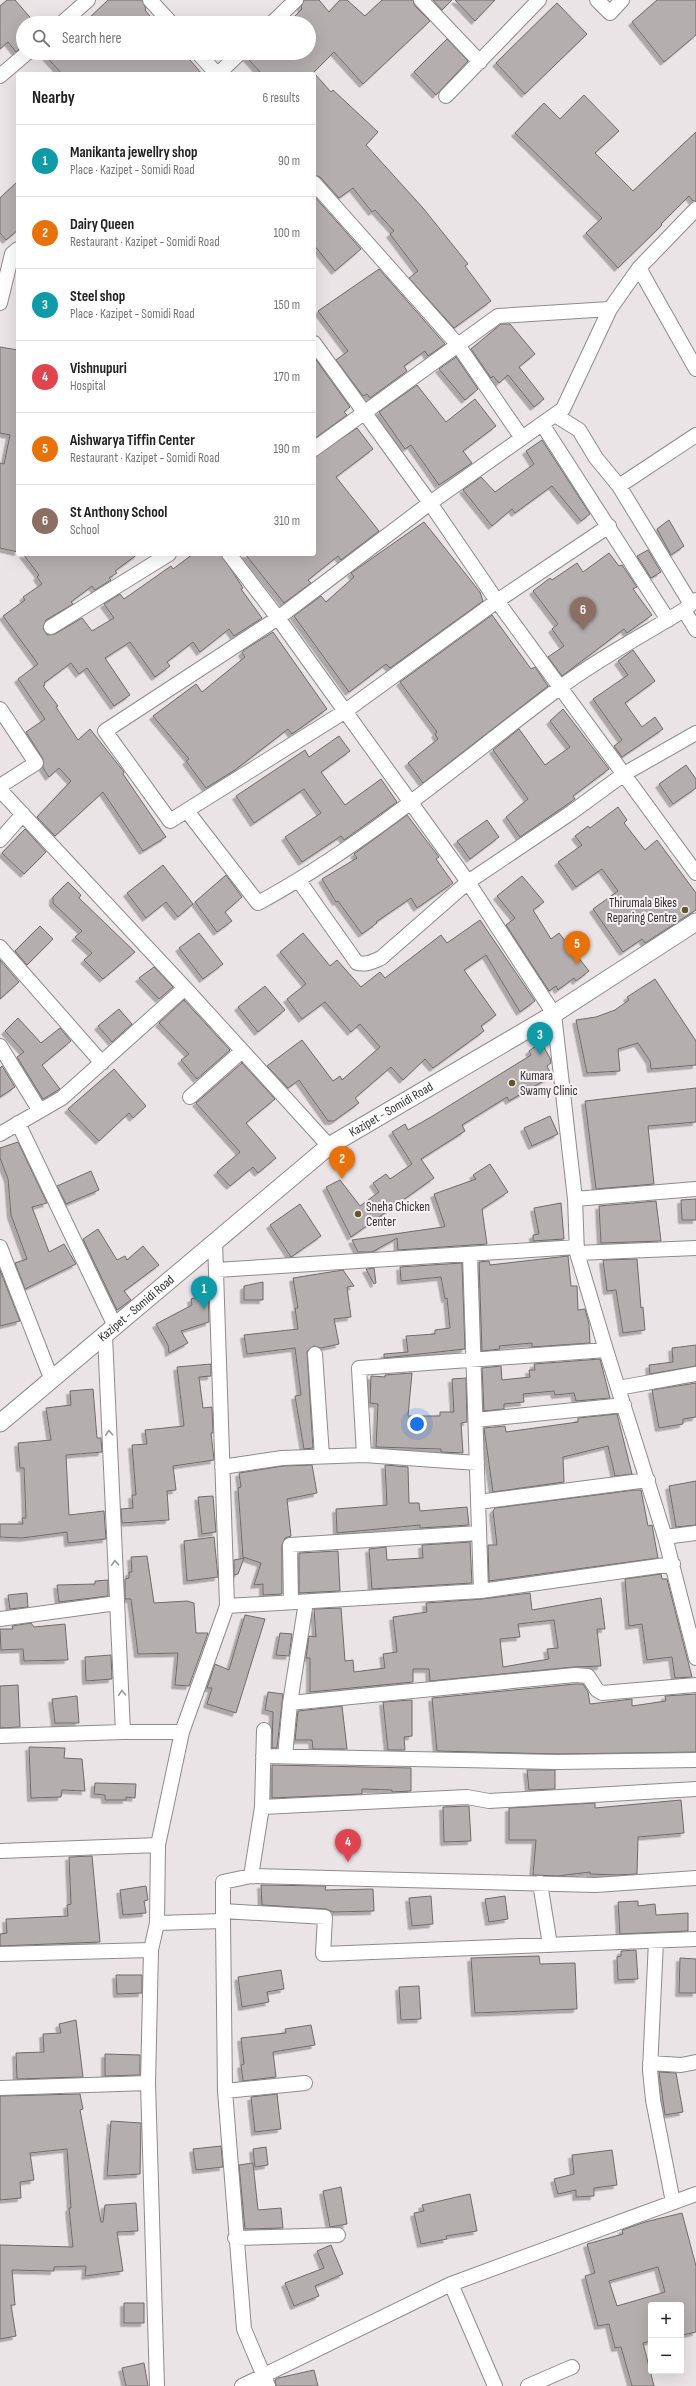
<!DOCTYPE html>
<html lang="en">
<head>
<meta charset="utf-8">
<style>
  :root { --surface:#fff; --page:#f2f2f2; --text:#222; --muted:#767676; --line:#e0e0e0; --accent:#635825 }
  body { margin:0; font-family:"Sofia Sans Condensed",sans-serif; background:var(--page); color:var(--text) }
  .controls { position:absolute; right:12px; bottom:12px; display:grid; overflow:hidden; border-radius:4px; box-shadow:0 4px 16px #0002 }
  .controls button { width:36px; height:36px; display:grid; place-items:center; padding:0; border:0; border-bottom:1px solid var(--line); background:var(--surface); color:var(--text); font:20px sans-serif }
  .you { position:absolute; left:417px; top:1424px; width:14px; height:14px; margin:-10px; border:3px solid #fff; border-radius:50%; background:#1a73e8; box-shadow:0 0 0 6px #1a73e833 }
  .badge { display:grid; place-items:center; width:26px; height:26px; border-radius:50%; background:var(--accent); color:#fff; font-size:13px; font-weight:700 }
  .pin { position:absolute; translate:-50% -33px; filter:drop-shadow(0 1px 2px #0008) }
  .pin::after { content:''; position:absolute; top:21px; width:14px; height:12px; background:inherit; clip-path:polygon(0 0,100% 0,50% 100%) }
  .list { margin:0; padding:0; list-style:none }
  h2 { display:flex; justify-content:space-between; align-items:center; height:52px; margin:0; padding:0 16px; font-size:17px }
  h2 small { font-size:13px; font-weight:400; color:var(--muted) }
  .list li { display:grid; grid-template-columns:26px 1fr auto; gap:12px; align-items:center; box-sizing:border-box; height:72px; padding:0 16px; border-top:1px solid var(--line) }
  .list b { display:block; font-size:15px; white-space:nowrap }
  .list p { margin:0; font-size:13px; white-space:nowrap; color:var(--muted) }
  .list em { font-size:13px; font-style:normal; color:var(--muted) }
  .icon { flex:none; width:22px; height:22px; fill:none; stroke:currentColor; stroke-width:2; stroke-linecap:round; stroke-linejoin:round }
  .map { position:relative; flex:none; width:696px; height:2386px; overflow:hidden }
  .search { position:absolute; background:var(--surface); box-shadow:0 4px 16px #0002; left:16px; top:16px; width:300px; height:44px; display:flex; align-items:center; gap:10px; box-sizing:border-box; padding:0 14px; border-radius:22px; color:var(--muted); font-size:15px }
  .panel { position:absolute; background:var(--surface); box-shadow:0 4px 16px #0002; left:16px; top:72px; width:300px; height:484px; border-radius:4px }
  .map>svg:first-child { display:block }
  .building { fill:#b4aeae; stroke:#706b6b; fill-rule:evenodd; filter:url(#shadow) }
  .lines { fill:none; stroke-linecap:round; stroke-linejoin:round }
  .minor-casing { stroke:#908a8c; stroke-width:16 }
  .tertiary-casing { stroke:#908a8c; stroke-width:19 }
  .minor { stroke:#fff; stroke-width:14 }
  .tertiary { stroke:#fff; stroke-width:17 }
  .oneway { stroke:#9a9899 }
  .poi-dot { fill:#635825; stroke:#f8f1f3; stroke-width:1.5 }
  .labels { text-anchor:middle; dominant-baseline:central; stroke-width:4; stroke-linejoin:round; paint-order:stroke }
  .poi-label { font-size:13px; fill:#343233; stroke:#f8f1f3; text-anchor:start }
  .street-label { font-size:13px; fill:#343233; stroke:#f8f1f3 }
</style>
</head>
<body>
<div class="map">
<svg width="696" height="2386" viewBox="0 0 696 2386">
  <defs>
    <filter id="shadow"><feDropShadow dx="-3.5" dy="3.5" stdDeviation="0" flood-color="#0004"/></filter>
  </defs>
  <rect width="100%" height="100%" fill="#eae4e6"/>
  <path class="building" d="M7,0H15L35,23H23V45L16,52L8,42L0,49V6Z
    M108,0H142L146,9L145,10L156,23H84Z
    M304,0H319L329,12L340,0H347L365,16L382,0H413L415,6L430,21L363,84L334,52L312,74H262L247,58L248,53H309V23H288L302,9L301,7Z
    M433,0H452L442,10Z
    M455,0H495L475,21Z
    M657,0H696V35L664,62L632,22Z
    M557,3L587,34L525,94L496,63Z
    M447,39L468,61L436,95L414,72Z
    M43,53H184L202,74H62Z
    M314,73L331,92L333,90L378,132L366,145L423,208L468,264L465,266L491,301L454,328L409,278L418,271L390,234L394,231L375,210L372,212L353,188L339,198L320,177L314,175Z
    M584,95L619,131L595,153L633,191L696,132V201H693L689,196L661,224L662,225L618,268L586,233L602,218L515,133L544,103L560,119Z
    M18,181V230L6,240L0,233V198Z
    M314,196L361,249L335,271L314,245Z
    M379,269L445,344L428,356L425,351L404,366L407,371L370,398L367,394L363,396L336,360L348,351L318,311Z
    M501,324H510L535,354L519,367L544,399L534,407L508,375L499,383L493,376L491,378L471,349Z
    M0,347L18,350V552L0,548V463L4,464L10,435L0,433Z
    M314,357L350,407L344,412L347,415L314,439Z
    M456,357L478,389L465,400L439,369Z
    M417,385L446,422L475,399L496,426L463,451L472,463L439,485L411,445L405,449L379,412Z
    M357,428L373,449L336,477L379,531L341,560L338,556L308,580L311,583L284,603L245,554H314V457Z
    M542,440L590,514L581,521L552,486L515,513L512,509L492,526L463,490L481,477L495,492L534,464L526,451Z
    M669,520L684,546L671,555L657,529Z
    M424,522L480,592L483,601L390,668L386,664L349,692L294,616L321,596L326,602L354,577L351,573Z
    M648,550L661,572L651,578L637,556Z
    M609,553L619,566L622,565L637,587L633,589L652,615L627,633L624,629L562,676L548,657L564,646L552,629L558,624L533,591L550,578L552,580L577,563L583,572Z
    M23,554H138L115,571L117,573L109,578L111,580L95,590L92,586L71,602L73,604L46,620L43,628L47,635L55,634L82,618L92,631L114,618L104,604L120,594L124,599L171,566L173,569L193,554H221L243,588L241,589L262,618L234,636L229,629L200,652L193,642L167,662L170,666L155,677L130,642L105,658L130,695L114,706L87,668L79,674L71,663L44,683L45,685L43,686L58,706L56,707L78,740L90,729L124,772L123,774L166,837L143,851L103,792L55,836L37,817L71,781L59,768L49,777L43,768V759L26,732L45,719L18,679L38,664L3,616L25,600L23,597L42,584L37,577L39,575Z
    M492,615L531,669L535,667L548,686L423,783L408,763L438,739L435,734L437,732L400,682Z
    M273,632L327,709L292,734L288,729L235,770L206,788L186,761L189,759L153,716L196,684L202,692L245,657L242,653L244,650Z
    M633,650L655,681L625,703L642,727L655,717L663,729L622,757L614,746L622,740L593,699L628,675L618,661Z
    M563,709L609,769L573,796L575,799L520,837L506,817L528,799L493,750L519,729L545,765L570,747L550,721Z
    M339,736L350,751L321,772L345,805L381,779L397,802L344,840L341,836L302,862L285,837L321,813L304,789L254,823L236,796L305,750L309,757Z
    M686,765L696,779V788L673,804L659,784Z
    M618,807L627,820L624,823L645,850L657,840L696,893V910L645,943L642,939L623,952L593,909L618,891L602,869L576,887L558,862L582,845L575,836L588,826L590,828Z
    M407,815L439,857L436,859L453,883L417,908L411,898L376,922L377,923L362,934L338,901L336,902L322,879L357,858L354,854Z
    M487,820L499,837L470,859L457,841Z
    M25,829L46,852L24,874L2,853Z
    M163,865L193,904L178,917L166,902L146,918L127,893Z
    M226,875L242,897L225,912L232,921L217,932L195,902Z
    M522,876L544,902L533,910L551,939L559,933L589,971L576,981L574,978L558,990L556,986L549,991L506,925L515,918L497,896Z
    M68,882L81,895L79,898L135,952L103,979L84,960L92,953L75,937L82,931L53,903V897Z
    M480,920L535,1001L520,1012L486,955L464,970L496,1015L481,1026L484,1031L433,1068L425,1059L403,1080L391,1067L355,1098L359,1103L334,1121H328L299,1080L288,1088L267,1066L302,1040L333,1081L340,1076L342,1080L380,1047L360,1024L351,1032L325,1002L302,1019L287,999L306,984L280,952L303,933L330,966L337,960L361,987L380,972L385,978L441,935L447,943Z
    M40,926L53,939L27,965L15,951Z
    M199,933L223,964L203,979L179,948Z
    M0,960L19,982L0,999Z
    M154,967L173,987L159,999L139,978Z
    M655,979L696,1041V1065L651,1069L650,1061L638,1043L618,1049L620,1071L587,1073L576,1020L596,1017L615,1010L629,1000L627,997Z
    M265,986L285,1010L258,1032L238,1007Z
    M184,1000L230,1050L197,1079L181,1060L189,1054L159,1023Z
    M119,1009L132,1024L112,1042L98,1026Z
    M18,1018L41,1043L60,1028L71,1041L42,1065L60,1089L43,1099L17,1057L24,1052L5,1031Z
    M541,1042L550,1058L551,1063L547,1066L552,1076L509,1101L507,1097L462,1125L465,1131L421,1159L434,1178L351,1237L326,1187L340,1180L360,1206L379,1192L373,1183L386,1174L390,1179L412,1164L392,1132L405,1124L408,1130L431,1117L531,1055L529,1051Z
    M242,1063L275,1099L246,1123L276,1158L258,1173L253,1167L230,1186L217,1172L240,1152L196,1103Z
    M2,1066L15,1087L0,1097V1068Z
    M114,1069L146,1106L133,1118L129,1113L99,1141L68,1109Z
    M696,1088V1122L648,1126L654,1184L596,1189L585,1101Z
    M550,1116L558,1134L532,1146L524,1128Z
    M18,1142L47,1203L32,1207L49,1252L64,1244L76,1264L25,1289L15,1263L27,1259L11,1215L8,1179L0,1158V1148Z
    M490,1164L508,1192L482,1209L487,1244L398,1250L397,1238L372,1252H358L352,1240L443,1227L445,1226L434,1194L476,1179L473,1175Z
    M91,1171L99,1190L66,1204L57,1186Z
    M696,1199V1220H682L681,1200Z
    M656,1201L661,1241L601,1243L599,1206Z
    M561,1203L564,1239L533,1241V1235L539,1234L534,1208Z
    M300,1204L321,1236L291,1257L270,1225Z
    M98,1229L117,1260L125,1256L127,1260L143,1246L159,1265L124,1291L131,1300L117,1310L83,1239Z
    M568,1256L571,1286H577L578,1310L585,1309L589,1324L590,1343L532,1347V1343L499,1346L500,1349L482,1351L479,1262L489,1261L490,1265Z
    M637,1259L641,1308L643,1307L645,1330L623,1333L616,1290L607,1291L603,1260Z
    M462,1263L465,1349L384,1358V1354L408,1352L406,1336L435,1334V1330L450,1328L447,1298L445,1299L441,1277L401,1281L400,1267Z
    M374,1268L376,1283L374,1284L366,1269Z
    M0,1270L20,1321L0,1326Z
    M343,1270L354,1286L347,1287L351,1317L334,1319L339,1344L321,1348L314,1346L307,1351L313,1448L304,1449L295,1396L301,1395L295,1348L247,1354L244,1335L298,1329L295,1308H298L293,1278Z
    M263,1282V1300H244V1286Z
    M208,1293L209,1322L181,1331L188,1343L169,1353L168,1345L156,1324L192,1305L191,1299Z
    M696,1345V1366L650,1374L649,1365L673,1362L672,1348Z
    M600,1359L610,1398L576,1401L574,1393L555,1395L554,1391L523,1394L524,1402L504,1404V1409L484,1411L482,1368L501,1366L502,1380L530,1377L529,1370H535L534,1364Z
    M211,1364V1376L199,1377L203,1408L212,1407L213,1433H211L214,1460L173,1466L176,1490L167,1491L169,1520L122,1523L121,1509L133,1508L132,1495H136L132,1445L147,1444L145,1430L184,1426L177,1367Z
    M412,1373L408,1416H440V1412H454L452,1379L466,1378L467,1422L461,1423L463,1453L441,1452V1449L376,1447L378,1404L370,1403L371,1376L385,1377V1375Z
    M696,1383V1417L683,1419V1424L659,1428L652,1390Z
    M93,1389L97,1438H101L102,1452L66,1455L69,1515L104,1511L106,1539L68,1543L67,1532L22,1538L0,1537V1524H23L22,1518H26L24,1468H20L18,1443L51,1440L46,1408L71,1405L70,1391Z
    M617,1414L632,1474L615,1476L608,1446L563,1457L564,1482L493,1492L484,1428L505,1426L506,1432L578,1422V1418Z
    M312,1465L317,1493L287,1499L291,1536L285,1538L282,1545V1594L263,1595V1584L254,1585L261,1563L243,1557L238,1488L241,1487L239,1473L283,1466Z
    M385,1465L408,1467L409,1503H419L420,1511L467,1507L469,1525L420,1528V1525L337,1533L336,1509L387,1505Z
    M696,1481V1525L676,1527L669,1486Z
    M635,1490H641L648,1526L652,1525L658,1558L489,1581L488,1545H497L493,1511L495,1508Z
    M213,1496L216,1532L202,1534L198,1497Z
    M214,1537L218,1577L187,1581L184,1541Z
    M470,1542L472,1583L372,1589L369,1549L386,1547L387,1560L423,1558L422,1545Z
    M338,1551L340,1591L299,1593V1553Z
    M147,1556L154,1603L187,1601L194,1603L196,1633H208L189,1686L175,1685L178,1653L138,1654L131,1599H125V1579L129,1578V1572H132L131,1557Z
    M244,1558L238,1574L234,1575V1560Z
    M661,1574L662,1579H667L692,1677L675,1678L672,1657L647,1660L642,1624L629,1626L625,1579Z
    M108,1580V1596L59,1602L57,1585L95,1584V1581Z
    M27,1593L28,1607L10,1609L8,1595Z
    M530,1593L532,1610L601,1598L605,1629H597L601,1666L574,1667L430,1681L429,1669H413V1682L310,1692V1658H306L309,1636L316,1637L314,1609L341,1608L345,1661L353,1660L354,1672L385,1668L383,1654L397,1652L393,1617L427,1612L426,1603L482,1599ZM554,1620L558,1648L547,1649L549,1659L503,1667L500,1639L520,1637L518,1624Z
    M245,1615L265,1619L236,1713L207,1704L212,1688H207L215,1664L229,1670Z
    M31,1623L34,1627L65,1624L68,1660L24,1661L23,1649L1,1650L0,1629H13L12,1626Z
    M280,1633L292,1634L289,1656L276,1655Z
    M111,1655L112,1679L86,1681L85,1657Z
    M575,1684H583L588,1692L590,1704L632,1699V1706L666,1701L665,1696L696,1694V1752L557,1754L437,1751L432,1698Z
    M18,1685L20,1727L0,1728V1686Z
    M268,1692L283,1694L277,1748H272L273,1712L265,1710Z
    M77,1696L79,1723H55L52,1699Z
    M412,1700V1736L404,1737L405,1750H388L383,1702Z
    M342,1706L347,1749H313L312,1740H295L298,1711Z
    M29,1747L65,1748L64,1758L82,1759L85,1791L62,1790L61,1797L31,1798Z
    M272,1765L411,1768V1791L392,1792V1790L362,1789V1794L272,1798Z
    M527,1770H555V1789L529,1790Z
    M95,1783L136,1784L135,1798L126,1797V1800H105V1795L94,1794Z
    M681,1800L684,1833L638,1837L637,1874L617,1875L590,1874V1872L558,1876L533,1875L536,1840H509V1808L595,1803V1808Z
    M469,1806L471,1841L444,1842L443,1807Z
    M92,1856L100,1942L0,1946V1934L7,1933L6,1919L68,1916L67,1905L71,1904L69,1857Z
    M261,1885L326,1886L325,1890L373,1889L374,1911L333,1912L326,1909L262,1905Z
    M146,1886L148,1900L144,1901L146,1913L123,1915L120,1890Z
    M431,1896L433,1924L412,1926L409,1898Z
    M505,1896L508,1919L489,1922L485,1899Z
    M638,1901V1906L655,1904L656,1915L688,1913V1931L620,1934L618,1902Z
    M636,1950L638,1979L618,1980L617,1957L621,1956V1951Z
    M539,1956L540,1964L575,1963L577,2009L475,2013L471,1958Z
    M680,1958L696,1959V1993H679Z
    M281,1970L284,1989L267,1992L269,2002L242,2007L238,1977Z
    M116,1975H142V1993L117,1994Z
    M419,1986L421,2019L401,2020L399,1987Z
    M76,2020L83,2077L17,2079L16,2053L44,2052L43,2034L61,2033L59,2024Z
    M311,2025L315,2045L273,2052L276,2077L243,2081L241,2065L244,2064L241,2038L286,2033L285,2029Z
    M105,2054L140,2055V2075L105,2076Z
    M659,2072L676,2073L683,2112L665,2115Z
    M80,2094L83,2109L80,2110L101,2222H103L105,2205L136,2203L138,2231L117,2232L123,2271L85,2276L86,2266L54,2267V2271L12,2270L15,2305H11L16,2336L0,2339V2245L73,2247L69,2208H71L67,2149L30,2153L34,2180L20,2182L21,2198L0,2200V2096Z
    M277,2094L281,2129L255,2132L251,2097Z
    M111,2121L141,2123L140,2174L107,2176Z
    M221,2146L223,2167L196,2170L193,2149Z
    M266,2147L268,2165L255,2167L253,2149Z
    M612,2150L617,2185L594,2188V2196L576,2197V2190L558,2194L554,2179L574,2174L572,2155Z
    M253,2163L258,2210L281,2208L283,2228L245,2229L239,2165Z
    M341,2187L347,2224L330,2227L323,2191Z
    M470,2194L477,2231L446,2236L447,2239L421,2244L414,2213L424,2211L422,2205Z
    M682,2213L696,2266V2332L683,2335L681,2305H651V2341L643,2343L654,2386H632L621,2347L615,2348L609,2324L598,2326L585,2276L595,2273L587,2244L623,2234L622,2230L645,2222ZM658,2267L665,2292L617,2306L609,2281Z
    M331,2245L343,2274L315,2286L319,2296L294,2306L285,2283L324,2268L317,2251Z
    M124,2303H144V2323H124Z
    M144,2363L148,2386H126L122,2368Z
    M314,2370L318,2386H276L275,2380L278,2378Z"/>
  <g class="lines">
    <g class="minor-casing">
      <path id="minor" d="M150,0L171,23
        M421,0L480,62
        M597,0L610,13L622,0
        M62,23L88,0
        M272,23L296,0
        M198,53L217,74
        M218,74L240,53
        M0,76L27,53
        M446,96L539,0
        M314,183L458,345L522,438
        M639,268L696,369
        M0,303L12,254L18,249
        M610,309L639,268L696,209
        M314,343L430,503L497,601L696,873
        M555,415L579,430L596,458L619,486L691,604
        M542,424L668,620
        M314,449L498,316L610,309L563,409L430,503L278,618L105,731L170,821L344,712L497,601L609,526
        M619,486L696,435
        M229,554L278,618L468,882L554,1014L575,1199L577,1253L606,1350L665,1537L696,1658
        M684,610L696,630
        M51,627L169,554
        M0,709L36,763L0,786
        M0,790L185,988L329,1146
        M187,811L258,903C367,844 460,762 558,689C596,660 643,635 684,610L696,600
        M0,840L23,814
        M299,881L357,963C366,965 372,962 381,958L468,882L572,812L624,774L696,733
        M0,947L102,1063
        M0,1046L40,1111
        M190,1097L242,1051
        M18,1123L115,1326
        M0,1134L62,1098L185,988
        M575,1199L696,1189
        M0,1247L51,1378
        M577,1253L696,1248
        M470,1255L481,1591
        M217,1270L577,1247
        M105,1336L123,1732
        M315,1354L322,1456
        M618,1388L696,1374
        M476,1420L624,1405
        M364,1455L359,1368L606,1350
        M222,1467L282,1458L364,1455L477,1463
        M478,1502L648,1480
        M665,1537L696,1533
        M291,1602L290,1545L479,1533
        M227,1606L481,1591L673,1564
        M0,1619L117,1603
        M290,1703L575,1675L588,1676L597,1690L602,1693L696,1685
        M0,1736L123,1732H182
        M263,1756L557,1762L696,1760
        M285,1756L290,1703L306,1602
        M262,1807L264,1730
        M0,1851L158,1845
        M251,1876L262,1807L467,1797L489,1801L696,1789
        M540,1883L550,1945
        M223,1911L325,1917L323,1954L696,1939
        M223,1921V1882L251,1876L596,1885L696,1878
        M157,1923L158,1845L182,1732L227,1606L215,1241
        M656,1941L650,2070L653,2100L673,2202
        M0,1954L151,1950
        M650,2063L681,2065L696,2062
        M0,2088L148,2083
        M225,2091L305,2083
        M235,2238L338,2235
        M451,2284L495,2386
        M157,2386L148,2083L151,1950L157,1923L223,1921L225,2091L244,2329L268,2386
        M242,2386L451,2284L696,2194
        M528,2386L572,2367"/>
    </g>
    <g class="tertiary-casing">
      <g id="tertiary">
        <path id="s1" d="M0,1423L329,1146L554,1014L696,922"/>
      </g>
    </g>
    <use href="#minor" class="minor"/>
    <use href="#tertiary" class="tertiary"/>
  </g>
  <defs><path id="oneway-chevron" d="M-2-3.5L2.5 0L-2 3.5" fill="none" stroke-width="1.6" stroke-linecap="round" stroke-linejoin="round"/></defs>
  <g class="oneway">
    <use href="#oneway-chevron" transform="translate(109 1433) rotate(-93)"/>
    <use href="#oneway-chevron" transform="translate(115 1563) rotate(-93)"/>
    <use href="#oneway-chevron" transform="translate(122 1693) rotate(-93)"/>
  </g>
  <g class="poi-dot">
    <circle cx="685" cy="910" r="4"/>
    <circle cx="512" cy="1083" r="4"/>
    <circle cx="358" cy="1214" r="4"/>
  </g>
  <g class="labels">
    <g class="poi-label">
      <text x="677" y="903" text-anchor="end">Thirumala Bikes<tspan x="677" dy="15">Reparing Centre</tspan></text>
      <text x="520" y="1076">Kumara<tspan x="520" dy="15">Swamy Clinic</tspan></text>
      <text x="366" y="1207">Sneha Chicken<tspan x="366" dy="15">Center</tspan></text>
    </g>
    <g class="street-label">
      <text stroke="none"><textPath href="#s1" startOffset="502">Kazipet - Somidi Road</textPath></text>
      <text stroke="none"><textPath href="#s1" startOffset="178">Kazipet - Somidi Road</textPath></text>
    </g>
  </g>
</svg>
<div class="controls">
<button>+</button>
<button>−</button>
</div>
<div class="you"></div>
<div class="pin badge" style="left:204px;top:1309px;background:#0f9aa8">1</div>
<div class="pin badge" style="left:342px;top:1179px;background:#e8710a">2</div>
<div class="pin badge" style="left:540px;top:1055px;background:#0f9aa8">3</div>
<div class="pin badge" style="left:348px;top:1862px;background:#e0444e">4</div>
<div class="pin badge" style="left:577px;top:964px;background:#e8710a">5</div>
<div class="pin badge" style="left:583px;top:630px;background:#8d6e63">6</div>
<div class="search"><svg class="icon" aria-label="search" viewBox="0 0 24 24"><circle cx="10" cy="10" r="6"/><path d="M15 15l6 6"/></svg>Search here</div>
<section class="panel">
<h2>Nearby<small>6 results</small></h2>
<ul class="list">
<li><span class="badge" style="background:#0f9aa8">1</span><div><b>Manikanta jewellry shop</b><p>Place · Kazipet - Somidi Road</p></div><em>90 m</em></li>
<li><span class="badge" style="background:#e8710a">2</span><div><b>Dairy Queen</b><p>Restaurant · Kazipet - Somidi Road</p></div><em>100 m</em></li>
<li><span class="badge" style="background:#0f9aa8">3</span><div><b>Steel shop</b><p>Place · Kazipet - Somidi Road</p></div><em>150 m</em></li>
<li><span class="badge" style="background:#e0444e">4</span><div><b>Vishnupuri</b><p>Hospital</p></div><em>170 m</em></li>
<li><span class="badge" style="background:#e8710a">5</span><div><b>Aishwarya Tiffin Center</b><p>Restaurant · Kazipet - Somidi Road</p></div><em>190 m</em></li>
<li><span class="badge" style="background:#8d6e63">6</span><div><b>St Anthony School</b><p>School</p></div><em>310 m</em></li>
</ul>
</section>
</div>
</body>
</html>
